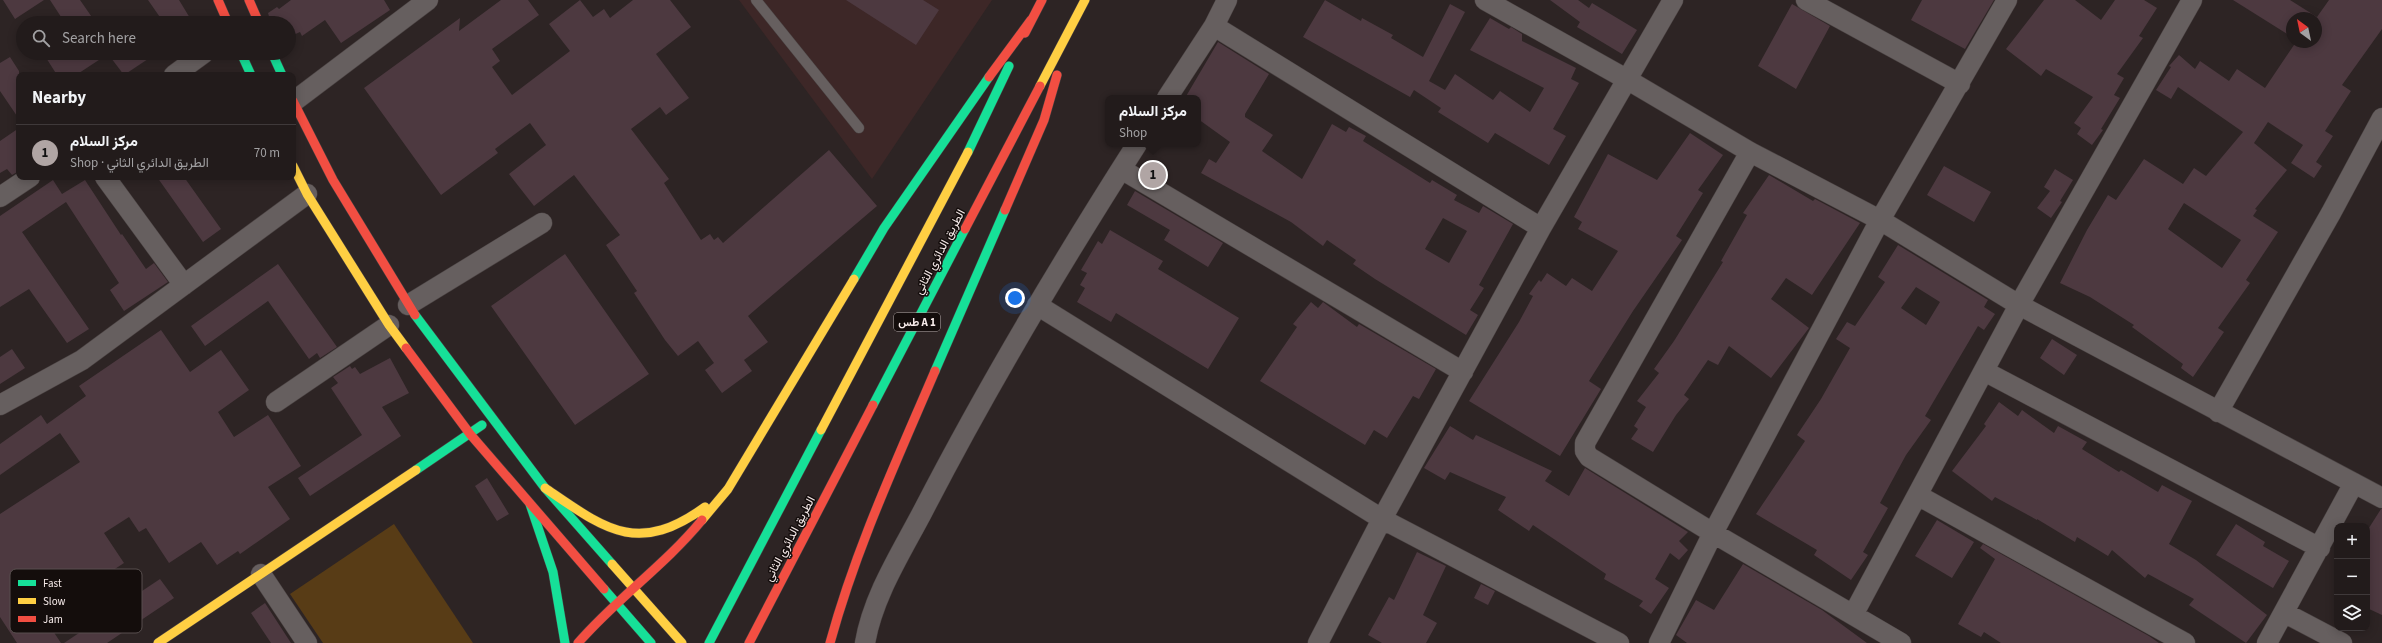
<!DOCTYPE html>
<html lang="en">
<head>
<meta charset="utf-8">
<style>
  :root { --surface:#221b1b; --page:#2a2424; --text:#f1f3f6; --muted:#a2a1a3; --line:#3f393a; --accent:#b0a5a4 }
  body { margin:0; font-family:"Source Sans 3",Vazirmatn,sans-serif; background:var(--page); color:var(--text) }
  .controls { position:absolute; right:12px; bottom:12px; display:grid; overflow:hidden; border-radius:8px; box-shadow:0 2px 10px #0003 }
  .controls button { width:36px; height:36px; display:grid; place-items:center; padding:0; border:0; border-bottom:1px solid var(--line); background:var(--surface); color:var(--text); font:20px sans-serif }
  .compass { position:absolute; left:2286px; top:12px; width:36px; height:36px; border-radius:50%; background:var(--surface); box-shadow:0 2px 10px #0003; rotate:327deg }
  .you { position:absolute; left:1015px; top:298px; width:14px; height:14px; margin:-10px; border:3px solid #fff; border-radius:50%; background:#1a73e8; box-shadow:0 0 0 6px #1a73e833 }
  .badge { display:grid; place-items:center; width:26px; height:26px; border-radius:50%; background:var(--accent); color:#111; font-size:13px; font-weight:700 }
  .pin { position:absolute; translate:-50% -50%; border:2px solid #fff; box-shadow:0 1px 4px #0006 }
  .popup { position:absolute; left:1105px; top:95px; width:96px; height:52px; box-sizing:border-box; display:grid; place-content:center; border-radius:8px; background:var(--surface); filter:drop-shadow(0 1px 3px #0005); font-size:13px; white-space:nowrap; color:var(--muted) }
  .popup b { font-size:15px; color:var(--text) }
  .popup::after { content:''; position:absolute; left:50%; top:100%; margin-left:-8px; border:8px solid transparent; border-top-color:var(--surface) }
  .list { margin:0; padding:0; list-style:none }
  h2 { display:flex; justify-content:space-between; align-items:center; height:52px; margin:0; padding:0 16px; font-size:17px }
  h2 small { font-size:13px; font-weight:400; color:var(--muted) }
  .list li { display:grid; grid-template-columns:26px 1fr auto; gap:12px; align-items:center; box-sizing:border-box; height:56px; padding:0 16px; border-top:1px solid var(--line) }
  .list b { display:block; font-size:15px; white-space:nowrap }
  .list p { margin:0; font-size:13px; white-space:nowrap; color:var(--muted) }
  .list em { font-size:13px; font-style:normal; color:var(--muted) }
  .icon { flex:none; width:22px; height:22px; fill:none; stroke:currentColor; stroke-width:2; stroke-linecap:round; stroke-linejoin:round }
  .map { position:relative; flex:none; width:2382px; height:643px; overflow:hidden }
  .search { position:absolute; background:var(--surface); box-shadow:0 2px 10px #0003; left:16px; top:16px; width:280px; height:44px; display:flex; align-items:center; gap:10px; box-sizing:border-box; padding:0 14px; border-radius:22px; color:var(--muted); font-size:15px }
  .panel { position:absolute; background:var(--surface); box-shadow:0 2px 10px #0003; left:16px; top:72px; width:280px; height:108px; border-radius:8px }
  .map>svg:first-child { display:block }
  .built { fill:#3d2727 }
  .green { fill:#583c16 }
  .building { fill:#4d3940; fill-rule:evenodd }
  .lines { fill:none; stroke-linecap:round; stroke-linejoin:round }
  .lane-casing { stroke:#4a4242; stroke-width:11 }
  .street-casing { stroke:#4a4242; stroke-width:21 }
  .fast-casing { stroke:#4a4242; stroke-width:10 }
  .slow-casing { stroke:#4a4242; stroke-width:10 }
  .jam-casing { stroke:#4a4242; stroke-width:10 }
  .lane { stroke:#665f5f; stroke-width:10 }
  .street { stroke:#665f5f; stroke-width:20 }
  .fast { stroke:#16e098; stroke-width:9 }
  .slow { stroke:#ffcf43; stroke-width:9 }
  .jam { stroke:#f24e42; stroke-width:9 }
  .labels { text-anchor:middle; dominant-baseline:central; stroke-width:3; stroke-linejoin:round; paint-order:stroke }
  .shield { fill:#140d0c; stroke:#b2a8a7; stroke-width:1 }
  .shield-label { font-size:11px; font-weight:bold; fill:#f6eae9 }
  .street-label { font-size:12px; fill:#f6eae9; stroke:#140d0c }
  .key { fill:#140d0c; stroke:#584f4e; stroke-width:1 }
  .key-label { font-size:11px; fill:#f6eae9 }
</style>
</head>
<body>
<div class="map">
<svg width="2382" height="643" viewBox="0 0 2382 643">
  <rect width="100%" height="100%" fill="#2d2424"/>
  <path class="built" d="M739,0H992L872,179Z"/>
  <path class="green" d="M394,524L473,643H323L290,594Z"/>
  <path class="building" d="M3,0H44L15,19Z
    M50,0H80L96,23H65Z
    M148,0H179L193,23H164Z
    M291,0H384L390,10L341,43L325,20L302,36L300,32L289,37V23H271L268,13L277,7L279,9Z
    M501,0H528L539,15L492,49L500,61L492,67L512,95L570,51L549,24L580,0L593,17L604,9L610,18L633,0H670L691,27L656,54L689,98L666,115L660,107L631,129L669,179L664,183L701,240L710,234L714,240L718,237L723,243L829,150L877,206L748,316L768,342L744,360L752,371L722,393L705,370L714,363L698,341L678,356L665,340L634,293L637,291L606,245L620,235L574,175L534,206L509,174L546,145L530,123L495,149L498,153L441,195L364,88L460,18L459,31Z
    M846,0H923L939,10L916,45Z
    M1325,0L1361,21L1362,18L1393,35L1391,38L1423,57L1450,4L1465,12L1429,81L1445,90L1455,74L1493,100L1500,91L1530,112L1544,88L1470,50L1490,18L1509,29L1511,27L1522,34V41L1576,68L1571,79L1579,83L1553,129L1566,136L1549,165L1495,133L1488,143L1438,112L1441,108L1414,90L1410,97L1303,37Z
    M1550,0H1578L1589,8L1592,3L1637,30L1622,54L1577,27L1580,22Z
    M1922,0H1994L1965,49L1911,20Z
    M2044,0H2075L2101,20L2115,0H2144L2157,8L2139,36L2143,38L2117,74L2124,78L2114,95L2120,98L2101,129L2103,130L2092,145L2077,134L2081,128L2074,123L2093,97L2046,69L2041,76L2006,49Z
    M2233,0H2290L2317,17L2329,0H2382V29L2342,85L2351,91L2325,131L2333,136L2316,162L2322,166L2314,178L2291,163L2303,145L2268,122L2254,143L2287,170L2255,209L2257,210L2253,216L2278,232L2246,280L2250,283L2218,328L2224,332L2193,377L2181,368L2183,364L2132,327L2134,325L2090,297L2060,283L2087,230L2108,195L2116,200L2144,159L2183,184L2194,168L2206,176L2243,132L2178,87L2171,99L2156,90L2171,67L2169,66L2179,55L2195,69L2200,61L2229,81L2237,69L2265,88L2296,42H2316V18H2292V37ZM2184,203L2241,240L2222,268L2168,229Z
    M1792,4L1830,26L1796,89L1758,66Z
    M1218,42L1269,74L1245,114V117L1273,135L1262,151L1302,179L1332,124L1346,132L1349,127L1366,136L1363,141L1430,183L1432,180L1457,195L1454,200L1479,213L1483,206L1513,224L1479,285L1484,288L1470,310L1478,315L1466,335L1375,279L1353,264L1356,260L1327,240L1323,246L1291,222L1201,173L1209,159L1216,163L1230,142L1198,119V98H1185ZM1443,218L1467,231L1449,263L1425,249Z
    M43,53H157L124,75L108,54L76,75H57Z
    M10,57L19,71V119L0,91V63Z
    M19,128V171L12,175L7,169L0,173V141Z
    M1690,133L1723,155L1698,190L1703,193L1676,236L1682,240L1633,311L1589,381L1601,389L1560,456L1469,401L1519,322L1533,296L1529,294L1539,280L1541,282L1547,273L1566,286L1572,278L1592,291L1618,251L1578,229L1582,222L1574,217L1608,154L1657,180Z
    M1944,166L1991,192L1974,222L1927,195Z
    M2055,169L2073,180L2060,201L2062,202L2051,218L2037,208L2050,191L2044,187Z
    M1769,175L1813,201L1815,199L1860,223L1812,295L1786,278L1771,299L1809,328L1771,378L1729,346L1718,365L1708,360L1684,395L1689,399L1676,415L1653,452L1631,439L1638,429L1634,426L1646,407L1637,401L1659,373L1654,369L1674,341L1723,262L1721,261L1747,215L1743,213Z
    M157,177H184L221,229L203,242Z
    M53,180L62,194L85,180L121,235L122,234L146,269L154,263L168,282L124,311L110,290L119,283L66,202L22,232L89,329L67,343L29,289L0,307V216Z
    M1135,191L1223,243L1208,267L1164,240L1170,230L1127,205Z
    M1110,230L1163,261L1158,269L1239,318L1208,369L1116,313L1111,322L1077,302L1085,288L1080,285L1087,273L1081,270L1098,241L1102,244Z
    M1898,245L1988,300L1984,307L1995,314L1984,330L1978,326L1925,416L1931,420L1906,455L1880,503L1888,508L1863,552L1868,555L1851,580L1814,555L1817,550L1756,514L1805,441L1797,435L1821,399L1850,348L1836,339L1847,322L1855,326L1885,282L1878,277ZM1916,287L1940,302L1926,325L1901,308Z
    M565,254L649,374L575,425L491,306Z
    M278,264L337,347L320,358L317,353L309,359L268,301L205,346L191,326Z
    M1311,302L1318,308L1323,302L1357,327L1359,324L1436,369L1419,399L1413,396L1387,438L1374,430L1365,445L1260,381L1297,327L1293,324Z
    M161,330L190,372L221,350L249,390L218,412L234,437L268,415L301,466L268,487L290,519L240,554L238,551L217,565L201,542L169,563L146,528L139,532L129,517L104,533L124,563L43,616L61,643H17L0,617V514L80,462L60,433L0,475V444L41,415L47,424L86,396L79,386Z
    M2052,339L2077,355L2064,375L2040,358Z
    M12,349L25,368L0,384V357Z
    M390,358L409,393L382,407L401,436L310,496L298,478L362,435L331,388L338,383L333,377L350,366L352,369L355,367L360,374Z
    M1999,402L2018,416L2022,410L2054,433L2058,426L2087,442L2082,449L2119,472L2121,470L2158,492L2162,485L2192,501L2169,544L2196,560L2267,615L2246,643L2189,605L2194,599L2148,574L2145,578L2112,550L2108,556L2077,537L2075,542L2037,519V520L1995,497L1992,501L1952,471L1986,426L1984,424Z
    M1450,426L1473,440L1476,435L1552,471L1545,481L1569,496L1585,468L1688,532L1679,541L1688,550L1679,560L1670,553L1655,579L1669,588L1651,614L1639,606L1643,601L1604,579L1606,574L1533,525L1529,531L1498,510L1506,497L1450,472L1445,480L1424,468Z
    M487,478L509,514L497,521L475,486Z
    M2381,509H2382V615L2367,608V531Z
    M1937,520L1974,542L1952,578L1915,556Z
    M2236,524L2265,542L2263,546L2289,561L2273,588L2216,555Z
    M1983,544L2149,636L2159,643H2001L1984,632L1981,637L1958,624L1995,559L1980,548Z
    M1417,552L1446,566L1423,615L1437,623L1426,643H1382L1368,635L1389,597L1394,600Z
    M1743,564L1822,610L1867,643H1687L1676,635L1696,600L1714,610Z
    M160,579L174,598L107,643H64Z
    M1481,584L1495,591L1488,605L1474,598Z
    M265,603L291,643H271L251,613Z"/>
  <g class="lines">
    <g class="lane-casing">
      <path id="lane" d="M756,0L859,128"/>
    </g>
    <g class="street-casing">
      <path id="street" d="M1485,0L1628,80L1750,152L1880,220L2019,305L2382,498
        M1806,0L1960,84
        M1214,26L1541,228
        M174,75L204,53
        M1167,98L1214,26L1227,0
        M293,102L428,0
        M1750,152L1585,443V451L1589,457L1713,533L1901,643
        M1121,169L1463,372
        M105,177L184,285
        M0,197L30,177
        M408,305L542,223
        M1037,305L1382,519L1619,643
        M1984,371L2320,548
        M276,402L389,325
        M0,405L82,360L307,194
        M2218,412L2331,213L2382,118
        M1919,496L2185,643
        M261,574L307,643
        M2285,613L2342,643
        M1853,615L2019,305L2192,0
        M865,643C873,596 901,553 923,511C988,385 1061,263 1137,144
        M1318,643L1382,519L1541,228L1673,0
        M1659,643L1713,533L1880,220L2007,0
        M2267,643L2354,483"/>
    </g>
    <g class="fast-casing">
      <path id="fast" d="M241,53L251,75
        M272,53L282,75
        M968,152L1009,66
        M854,279L884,228L989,77
        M415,315L545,488L612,564
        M935,371L1005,210
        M873,405L965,229
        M416,470L482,425
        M530,504L553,572L565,643
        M604,589L651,643
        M709,643L821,430"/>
    </g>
    <g class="slow-casing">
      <path id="slow" d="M1040,86L1085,0
        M293,166L307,194L389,325L406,348
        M821,430L968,152
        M545,488C605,529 637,556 705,507
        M702,520L728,489L854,279
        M612,564L682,643
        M158,643L416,470"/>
    </g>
    <g class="jam-casing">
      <path id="jam" d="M218,0L228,23
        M249,0L259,23
        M1025,33L1042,0
        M989,77L1031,20
        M293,101L333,180L415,315
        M1005,210L1044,120L1057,75
        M965,229L1040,86
        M406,348L470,434L604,589
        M578,643C616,599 665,565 702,520
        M749,643L873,405
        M830,643C856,548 897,460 935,371"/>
    </g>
    <use href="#lane" class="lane"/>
    <use href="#street" class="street"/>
    <use href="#fast" class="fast"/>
    <use href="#slow" class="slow"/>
    <use href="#jam" class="jam"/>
  </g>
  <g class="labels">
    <rect class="shield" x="894" y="313" width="46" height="18" rx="3"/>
    <g class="shield-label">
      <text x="917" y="322">طس A 1</text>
    </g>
    <g class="street-label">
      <text transform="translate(940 252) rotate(-62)">الطريق الدائري الثاني</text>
      <text transform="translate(790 539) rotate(-62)">الطريق الدائري الثاني</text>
    </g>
  </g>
  <rect x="10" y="569" width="132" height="64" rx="6" class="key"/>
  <rect x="18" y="580" width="18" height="6" fill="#16e098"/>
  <rect x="18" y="598" width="18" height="6" fill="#ffcf43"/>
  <rect x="18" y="616" width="18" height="6" fill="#f24e42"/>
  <g class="key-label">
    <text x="43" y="587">Fast</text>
    <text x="43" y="605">Slow</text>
    <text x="43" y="623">Jam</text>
  </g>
</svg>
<div class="controls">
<button>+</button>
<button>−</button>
<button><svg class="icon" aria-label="layers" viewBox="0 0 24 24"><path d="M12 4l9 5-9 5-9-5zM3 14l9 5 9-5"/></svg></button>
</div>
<svg class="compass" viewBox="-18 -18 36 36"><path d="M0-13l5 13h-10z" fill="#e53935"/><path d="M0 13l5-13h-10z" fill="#a2a1a3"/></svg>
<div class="you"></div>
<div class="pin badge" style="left:1153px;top:175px">1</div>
<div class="popup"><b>مركز السلام</b>Shop</div>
<div class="search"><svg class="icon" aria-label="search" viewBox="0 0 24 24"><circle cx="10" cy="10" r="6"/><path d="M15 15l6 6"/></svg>Search here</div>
<section class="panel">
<h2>Nearby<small></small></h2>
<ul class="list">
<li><span class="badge">1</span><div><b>مركز السلام</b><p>Shop · الطريق الدائري الثاني</p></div><em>70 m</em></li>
</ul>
</section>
</div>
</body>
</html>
